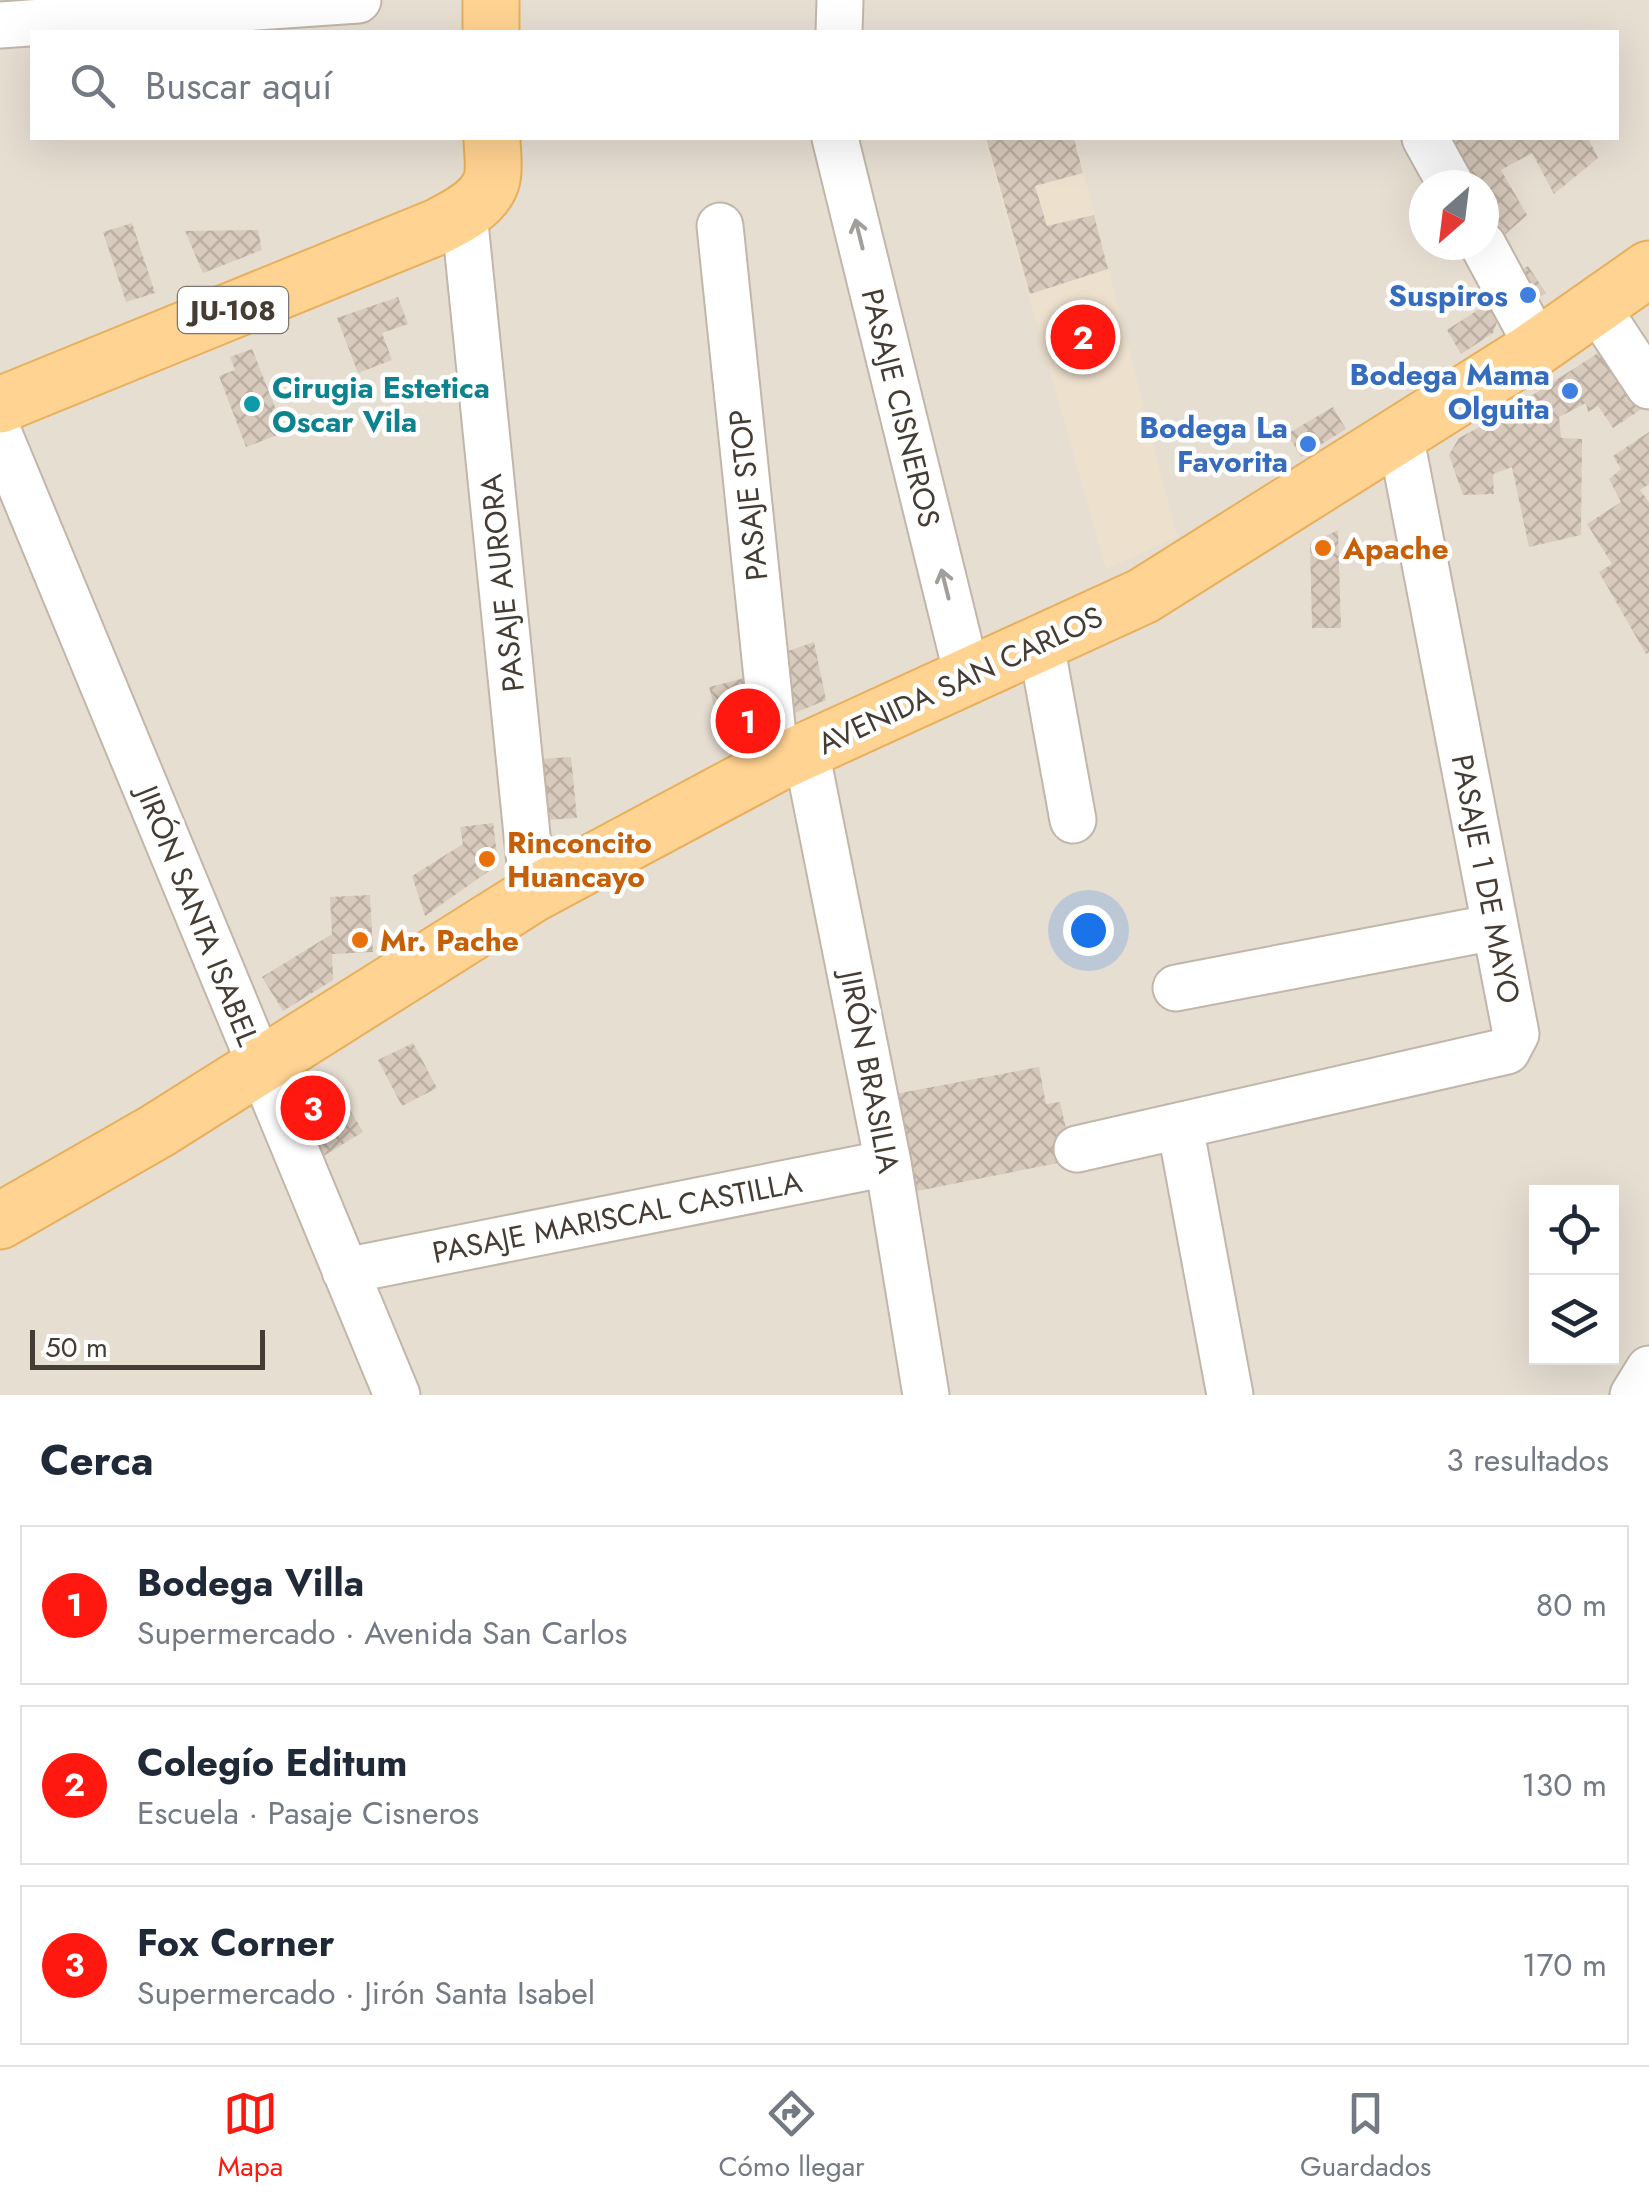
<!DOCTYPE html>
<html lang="es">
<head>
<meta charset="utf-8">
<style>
  :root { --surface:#fff; --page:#f2f2f3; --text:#1f2937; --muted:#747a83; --line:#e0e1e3; --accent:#ff180f }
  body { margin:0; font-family:Jost,sans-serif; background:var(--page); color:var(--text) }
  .controls { position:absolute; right:30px; bottom:30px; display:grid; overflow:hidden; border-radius:0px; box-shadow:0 10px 40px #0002 }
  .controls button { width:90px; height:90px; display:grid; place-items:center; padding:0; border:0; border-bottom:2px solid var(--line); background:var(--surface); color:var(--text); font:50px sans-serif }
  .compass { position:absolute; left:1409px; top:170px; width:90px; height:90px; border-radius:50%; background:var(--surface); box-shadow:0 10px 40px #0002; rotate:208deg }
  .scale { position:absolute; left:30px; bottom:25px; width:235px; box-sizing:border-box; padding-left:10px; border:5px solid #453c34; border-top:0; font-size:28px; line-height:35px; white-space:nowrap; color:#453c34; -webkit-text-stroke:8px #fff; paint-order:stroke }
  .you { position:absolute; left:1088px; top:930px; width:35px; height:35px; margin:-25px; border:8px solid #fff; border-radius:50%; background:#1a73e8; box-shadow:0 0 0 15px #1a73e833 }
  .badge { display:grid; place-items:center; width:65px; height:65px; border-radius:50%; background:var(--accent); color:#fff; font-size:32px; font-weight:700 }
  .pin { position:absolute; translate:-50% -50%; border:5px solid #fff; box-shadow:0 2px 10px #0006 }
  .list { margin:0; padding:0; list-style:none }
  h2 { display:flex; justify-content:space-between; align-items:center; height:130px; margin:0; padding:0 40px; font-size:42px }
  h2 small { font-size:32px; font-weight:400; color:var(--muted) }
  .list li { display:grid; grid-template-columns:65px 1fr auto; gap:30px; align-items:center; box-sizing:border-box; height:160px; margin:0 20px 20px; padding:0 20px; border:2px solid var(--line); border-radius:0px }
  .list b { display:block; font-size:38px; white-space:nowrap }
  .list p { margin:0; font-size:32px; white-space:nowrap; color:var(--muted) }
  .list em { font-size:32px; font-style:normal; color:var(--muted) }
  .icon { flex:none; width:55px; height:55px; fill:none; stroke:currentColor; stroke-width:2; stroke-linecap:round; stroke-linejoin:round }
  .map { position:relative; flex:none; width:1649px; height:1395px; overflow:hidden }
  .search { position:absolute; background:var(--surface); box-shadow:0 10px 40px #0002; left:30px; right:30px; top:30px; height:110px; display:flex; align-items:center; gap:25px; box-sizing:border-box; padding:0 35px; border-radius:0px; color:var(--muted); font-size:38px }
  .sheet { height:670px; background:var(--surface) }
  nav { display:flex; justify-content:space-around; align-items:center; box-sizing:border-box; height:140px; border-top:2px solid var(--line); background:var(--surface); font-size:28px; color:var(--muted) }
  nav a { display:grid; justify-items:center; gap:5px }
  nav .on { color:var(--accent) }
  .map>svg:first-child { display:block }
  .residential { fill:#e7ded2; fill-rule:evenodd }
  .education { fill:#ede0cd }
  .building { fill:url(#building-cross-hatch) }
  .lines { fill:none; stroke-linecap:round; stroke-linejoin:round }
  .minor-casing { stroke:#c1b6a9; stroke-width:49 }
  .major-casing { stroke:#e8af5c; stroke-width:59 }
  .minor { stroke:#fff; stroke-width:45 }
  .major { stroke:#ffd391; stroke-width:55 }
  .oneway { stroke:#a29e9a }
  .shop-dot { fill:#3f7fe0; stroke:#fff; stroke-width:4 }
  .culture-dot { fill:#0f9aa8; stroke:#fff; stroke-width:4 }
  .food-dot { fill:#e8710a; stroke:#fff; stroke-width:4 }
  .labels { text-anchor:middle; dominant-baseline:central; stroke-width:9; stroke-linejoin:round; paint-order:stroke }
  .shield { fill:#fff; stroke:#7d7671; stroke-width:2.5 }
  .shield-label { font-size:28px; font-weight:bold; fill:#453c34 }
  .shop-label { font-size:30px; font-weight:bold; fill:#366cbe; stroke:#fff; text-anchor:end }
  .culture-label { font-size:30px; font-weight:bold; fill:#0d838f; stroke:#fff; text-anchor:start }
  .street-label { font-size:30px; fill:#453c34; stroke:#fff }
  .food-label { font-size:30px; font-weight:bold; fill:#c56008; stroke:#fff; text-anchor:start }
</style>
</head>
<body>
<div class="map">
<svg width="1649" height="1395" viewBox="0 0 1649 1395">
  <defs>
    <pattern id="building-cross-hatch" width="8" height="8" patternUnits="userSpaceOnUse" patternTransform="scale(2.5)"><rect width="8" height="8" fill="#d8cabc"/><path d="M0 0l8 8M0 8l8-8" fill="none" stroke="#bbaea2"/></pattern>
  </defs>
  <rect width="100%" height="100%" fill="#f3ede4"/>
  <path class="residential" d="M0,0H1649V1395H0ZM32,32H1616V138H32ZM1424,185H1484V245H1424ZM1536,1192H1612V1358H1536Z"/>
  <path class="education" d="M984,138H1075L1177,537L1106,569Z"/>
  <path class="building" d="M986,138H1074L1083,173L1035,186L1047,226L1094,215L1108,269L1030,294Z
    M1427,138H1588L1598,158L1554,194L1532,153L1501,170L1527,215L1487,250L1484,185H1452Z
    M132,223L155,293L126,302L103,232Z
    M258,230L262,250L203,273L185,231Z
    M1528,266L1546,293L1528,304L1504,281Z
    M398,297L408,324L382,333L392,360L358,373L337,318Z
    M1490,302L1499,316L1493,333L1461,354L1447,330Z
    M1609,346L1649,404L1613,428L1598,406L1588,412L1586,403L1559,417L1561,438L1582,439L1581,535L1529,547L1512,467L1493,474L1494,494L1463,495L1449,455L1459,438L1500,416Z
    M252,349L285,432L246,447L219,376L235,370L230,357Z
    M1333,407L1346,429L1301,457L1287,434Z
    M1649,432V484L1640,490L1649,502V652L1646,654L1599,572L1612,564L1587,524L1621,502L1609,479L1621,469L1613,456Z
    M1338,530L1341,628H1312L1310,544Z
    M814,642L826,700L783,718L771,657Z
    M749,677L751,731L722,738L709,687Z
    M571,757L577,818L545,820L540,759Z
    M493,823L497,855L489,871L425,916L412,876L463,844L460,827Z
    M370,895L373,952L332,954L333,980L283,1011L262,977L332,934L330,897Z
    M413,1043L437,1088L402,1106L378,1060Z
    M1039,1067L1046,1104L1060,1102L1073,1160L912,1192L895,1094Z
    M317,1092L324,1103L340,1093L363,1132L320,1158L300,1127L302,1101Z"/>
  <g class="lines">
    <g class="minor-casing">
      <path id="minor" d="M0,25L358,0
        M839,32L840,0
        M835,138L968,679
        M1425,138L1451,185
        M464,213L533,894
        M720,226L776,764
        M1483,245L1538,347
        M1596,306L1649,386
        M0,436L397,1395
        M1041,644L1073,820
        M806,751L888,1163L926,1395
        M1176,988L1495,927
        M1180,1126L1230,1395
        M1077,1149L1507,1051L1516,1034L1400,434
        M345,1271L888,1163
        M1633,1395L1649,1369"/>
    </g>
    <g class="major-casing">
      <path id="major" d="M491,0V32
        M0,405L437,227C457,217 486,203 492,179C495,167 492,150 492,138
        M0,1221L157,1131L533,894L776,764L1143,596L1529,353L1649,269"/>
    </g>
    <use href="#minor" class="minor"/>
    <use href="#major" class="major"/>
  </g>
  <defs><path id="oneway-shaft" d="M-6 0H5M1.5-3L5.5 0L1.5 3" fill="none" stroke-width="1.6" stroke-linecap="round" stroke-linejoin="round" transform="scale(2.5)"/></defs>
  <g class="oneway">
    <use href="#oneway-shaft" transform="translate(859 234) rotate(-104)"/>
    <use href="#oneway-shaft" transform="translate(945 584) rotate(-104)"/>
  </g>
  <g class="shop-dot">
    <circle cx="1528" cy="295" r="10"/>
    <circle cx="1570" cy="391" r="10"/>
    <circle cx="1308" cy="444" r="10"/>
  </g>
  <circle class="culture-dot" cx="252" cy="404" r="10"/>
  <g class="food-dot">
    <circle cx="1323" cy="548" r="10"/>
    <circle cx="487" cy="859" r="10"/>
    <circle cx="360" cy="940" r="10"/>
  </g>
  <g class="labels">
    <rect class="shield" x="178" y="287" width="110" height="46" rx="8"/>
    <g class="shield-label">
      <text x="233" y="310">JU-108</text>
    </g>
    <g class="shop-label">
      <text x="1508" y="295">Suspiros</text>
      <text x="1550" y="374">Bodega Mama<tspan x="1550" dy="34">Olguita</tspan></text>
      <text x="1288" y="427">Bodega La<tspan x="1288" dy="34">Favorita</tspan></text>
    </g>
    <g class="culture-label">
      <text x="272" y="387">Cirugia Estetica<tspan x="272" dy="34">Oscar Vila</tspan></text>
    </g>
    <g class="street-label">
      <text transform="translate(901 408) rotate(76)">PASAJE CISNEROS</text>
      <text transform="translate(748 495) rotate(-96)">PASAJE STOP</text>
      <text transform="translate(502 583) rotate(-96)">PASAJE AURORA</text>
      <text transform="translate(960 680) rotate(-25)">AVENIDA SAN CARLOS</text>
      <text transform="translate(1486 879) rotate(79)">PASAJE 1 DE MAYO</text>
      <text transform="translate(198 916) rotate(68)">JIRÓN SANTA ISABEL</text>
      <text transform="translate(870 1072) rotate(79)">JIRÓN BRASILIA</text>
      <text transform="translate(617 1217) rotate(-11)">PASAJE MARISCAL CASTILLA</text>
    </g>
    <g class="food-label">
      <text x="1343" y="548">Apache</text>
      <text x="507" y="842">Rinconcito<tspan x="507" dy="34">Huancayo</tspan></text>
      <text x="380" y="940">Mr. Pache</text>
    </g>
  </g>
</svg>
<div class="controls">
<button><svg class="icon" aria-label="locate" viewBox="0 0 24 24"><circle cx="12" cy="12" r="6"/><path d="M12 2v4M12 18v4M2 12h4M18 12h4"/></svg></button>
<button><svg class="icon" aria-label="layers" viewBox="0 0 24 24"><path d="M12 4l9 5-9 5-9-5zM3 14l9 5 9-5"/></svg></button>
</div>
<svg class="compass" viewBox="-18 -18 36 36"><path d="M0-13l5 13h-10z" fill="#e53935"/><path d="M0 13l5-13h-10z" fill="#747a83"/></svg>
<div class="scale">50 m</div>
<div class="you"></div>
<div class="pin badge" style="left:748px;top:721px">1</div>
<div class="pin badge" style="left:1083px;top:337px">2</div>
<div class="pin badge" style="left:313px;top:1108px">3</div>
<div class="search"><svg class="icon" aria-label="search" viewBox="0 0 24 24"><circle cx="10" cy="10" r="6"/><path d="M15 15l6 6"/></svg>Buscar aquí</div>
</div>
<section class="sheet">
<h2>Cerca<small>3 resultados</small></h2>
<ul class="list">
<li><span class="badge">1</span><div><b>Bodega Villa</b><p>Supermercado · Avenida San Carlos</p></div><em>80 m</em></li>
<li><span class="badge">2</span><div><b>Colegío Editum</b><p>Escuela · Pasaje Cisneros</p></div><em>130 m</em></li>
<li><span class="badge">3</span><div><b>Fox Corner</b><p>Supermercado · Jirón Santa Isabel</p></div><em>170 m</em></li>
</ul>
</section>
<nav>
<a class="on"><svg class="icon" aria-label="map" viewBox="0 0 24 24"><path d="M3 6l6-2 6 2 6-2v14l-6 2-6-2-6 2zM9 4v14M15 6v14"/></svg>Mapa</a>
<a><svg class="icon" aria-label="directions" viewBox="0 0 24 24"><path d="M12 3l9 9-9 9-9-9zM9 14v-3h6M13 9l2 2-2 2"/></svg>Cómo llegar</a>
<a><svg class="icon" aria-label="saved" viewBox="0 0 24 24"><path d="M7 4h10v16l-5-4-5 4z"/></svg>Guardados</a>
</nav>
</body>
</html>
